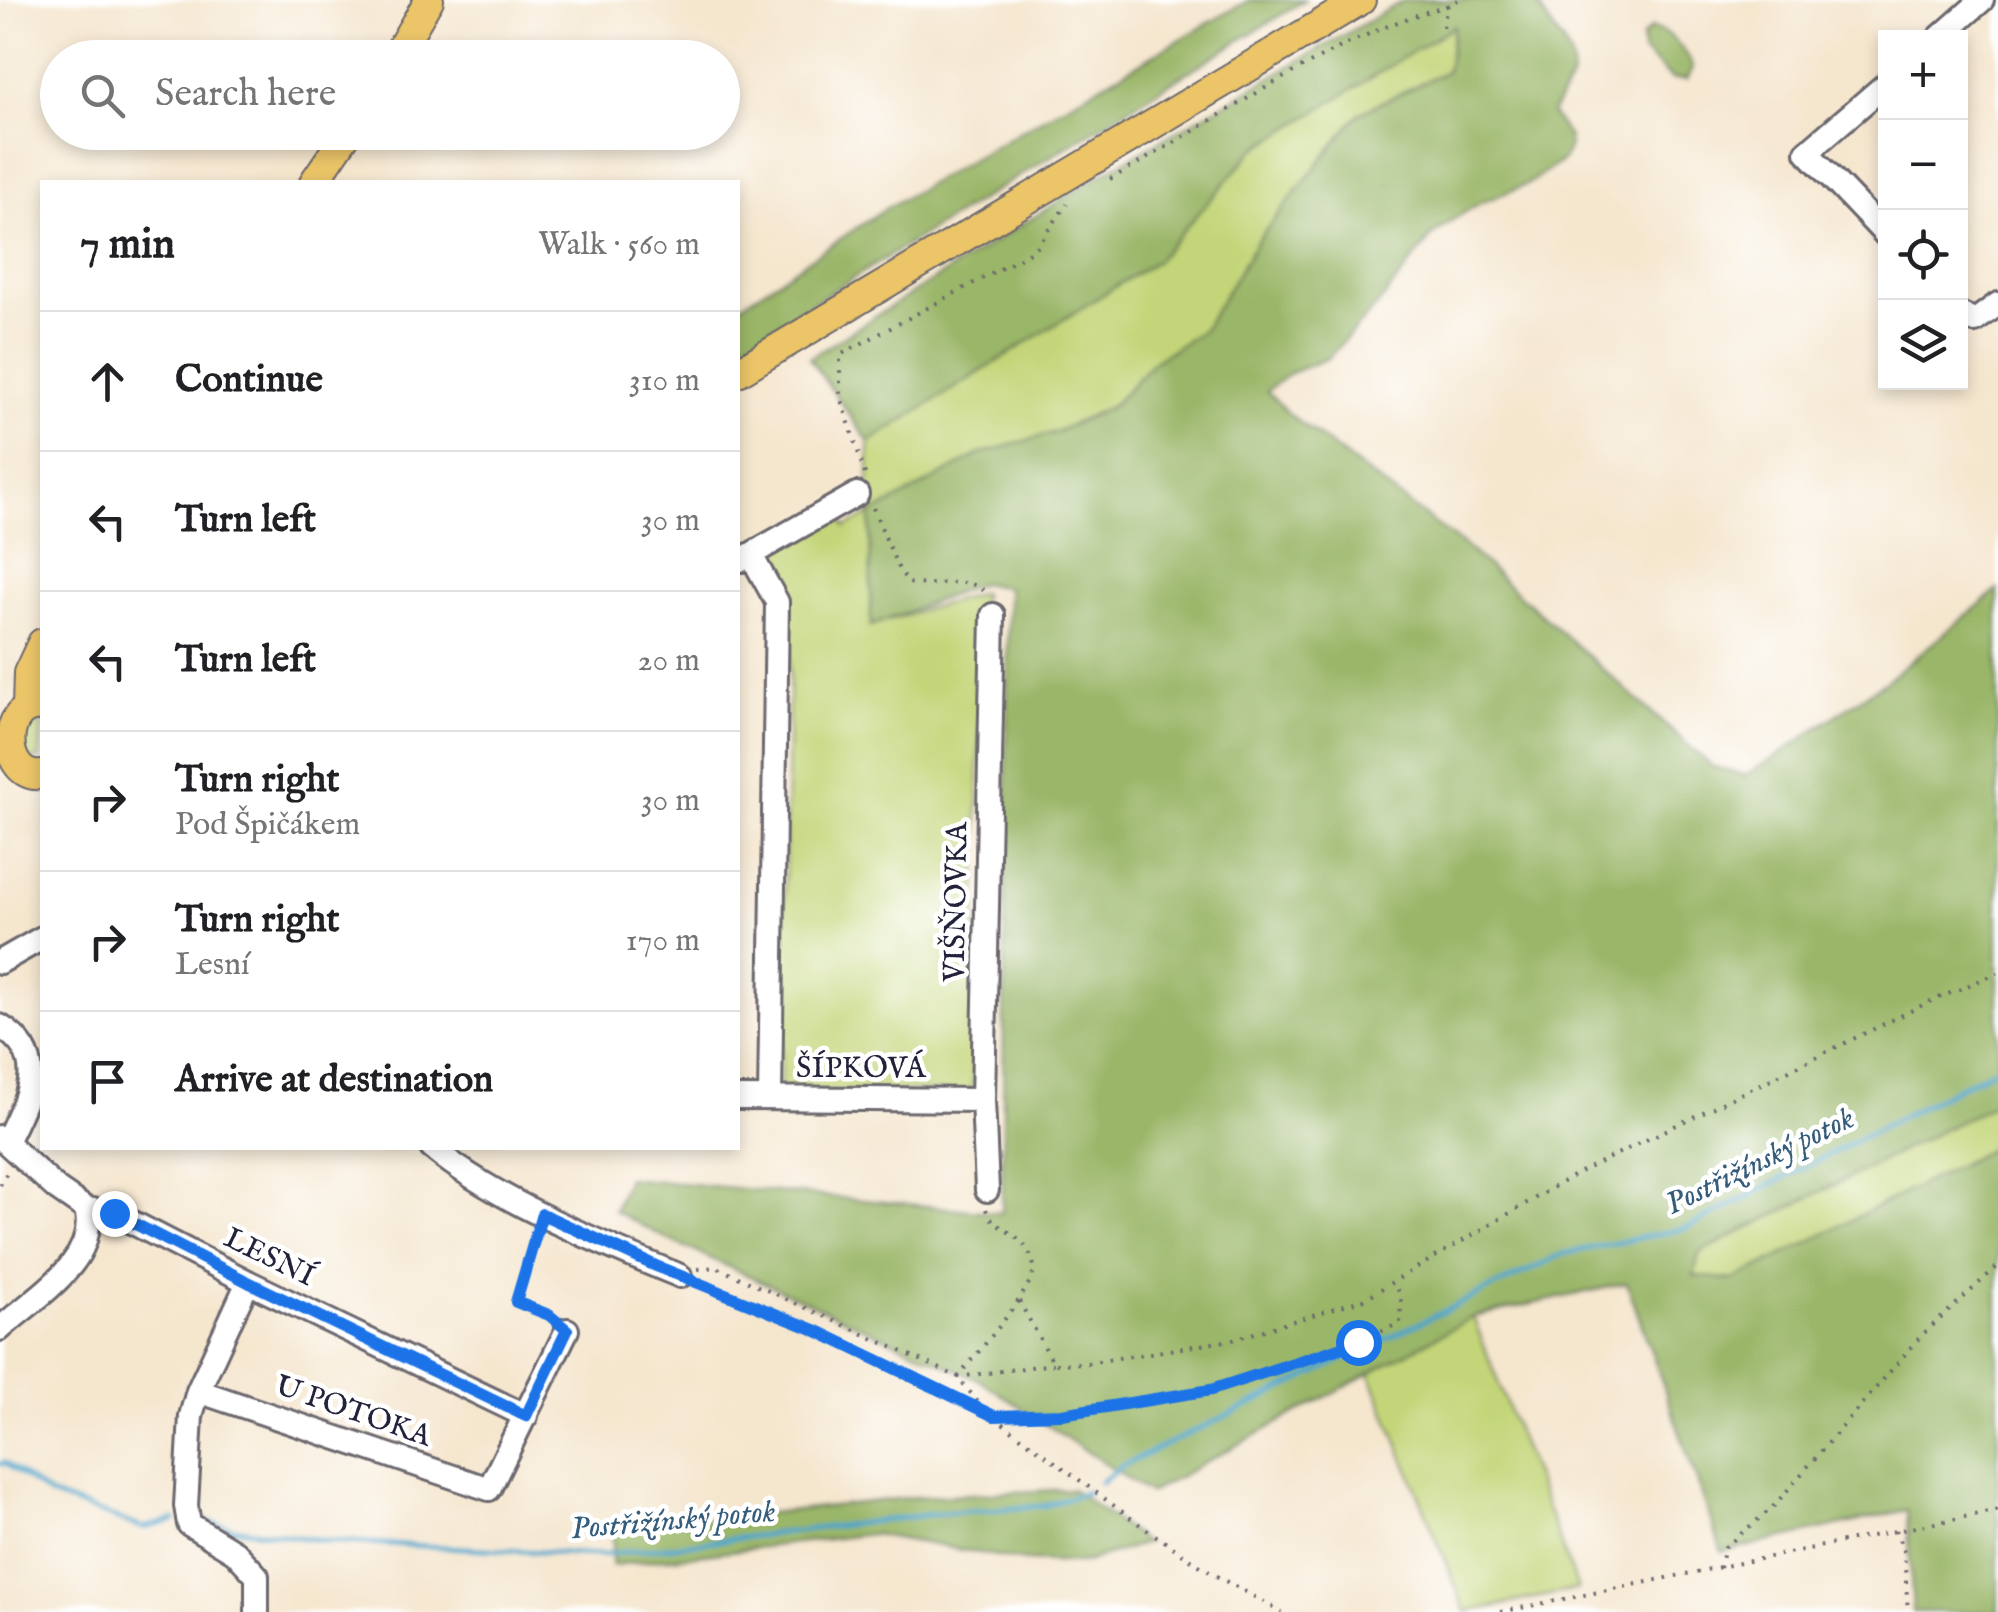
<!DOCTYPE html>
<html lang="en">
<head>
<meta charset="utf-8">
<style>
  :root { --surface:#fff; --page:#f2f2f2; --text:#202124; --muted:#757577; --line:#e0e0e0 }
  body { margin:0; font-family:"IM FELL English",serif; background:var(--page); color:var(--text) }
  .controls { position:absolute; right:30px; top:30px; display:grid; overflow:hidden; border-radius:0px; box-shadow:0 5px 15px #0003 }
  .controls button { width:90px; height:90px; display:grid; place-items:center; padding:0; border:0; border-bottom:2px solid var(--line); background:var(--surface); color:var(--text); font:50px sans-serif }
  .stop { position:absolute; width:30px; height:30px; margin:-22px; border:8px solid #1a73e8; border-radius:50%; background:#fff }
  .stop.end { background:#1a73e8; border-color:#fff; box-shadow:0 2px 10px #0008 }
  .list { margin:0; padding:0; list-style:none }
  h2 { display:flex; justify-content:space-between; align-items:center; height:130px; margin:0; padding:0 40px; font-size:42px }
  h2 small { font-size:32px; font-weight:400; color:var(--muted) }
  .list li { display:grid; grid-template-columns:65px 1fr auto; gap:30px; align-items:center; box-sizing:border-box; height:140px; padding:0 40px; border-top:2px solid var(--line) }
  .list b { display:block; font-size:38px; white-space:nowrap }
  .list p { margin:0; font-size:32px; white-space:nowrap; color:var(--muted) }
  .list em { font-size:32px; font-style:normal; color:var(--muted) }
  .icon { flex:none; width:55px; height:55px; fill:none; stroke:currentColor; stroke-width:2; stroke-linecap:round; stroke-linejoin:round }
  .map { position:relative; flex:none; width:1998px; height:1612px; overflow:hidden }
  .search { position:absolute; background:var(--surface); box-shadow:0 5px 15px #0003; left:40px; top:40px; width:700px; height:110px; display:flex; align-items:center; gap:25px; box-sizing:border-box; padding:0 35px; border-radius:55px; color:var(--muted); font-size:38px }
  .panel { position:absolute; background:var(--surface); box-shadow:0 5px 15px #0003; left:40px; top:180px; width:700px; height:970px; border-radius:0px }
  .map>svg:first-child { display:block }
  .green { fill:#c3d578; stroke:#727c5a; stroke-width:2.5 }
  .forest { fill:#9ab668; stroke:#5e6c52; stroke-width:2.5 }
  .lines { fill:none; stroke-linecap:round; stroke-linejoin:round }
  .stream { stroke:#4da5ca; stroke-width:5 }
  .minor-casing { stroke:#6c676e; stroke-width:28 }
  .major-casing { stroke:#6c676e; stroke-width:32 }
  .path { stroke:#6c676e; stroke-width:4; stroke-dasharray:2.5 8; stroke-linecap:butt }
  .minor { stroke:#fff; stroke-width:22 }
  .major { stroke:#ecc569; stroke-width:28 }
  .route { stroke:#1a73e8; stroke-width:12 }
  .labels { text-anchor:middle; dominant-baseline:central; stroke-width:9; stroke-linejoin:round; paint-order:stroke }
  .street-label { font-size:30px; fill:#22223b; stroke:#fff }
  .water-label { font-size:32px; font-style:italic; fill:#355d7b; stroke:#fff }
</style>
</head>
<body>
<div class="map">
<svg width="1998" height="1612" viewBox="0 0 1998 1612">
  <rect width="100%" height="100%" fill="#fff"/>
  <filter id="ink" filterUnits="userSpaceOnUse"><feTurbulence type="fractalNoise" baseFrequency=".01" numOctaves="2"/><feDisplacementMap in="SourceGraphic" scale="20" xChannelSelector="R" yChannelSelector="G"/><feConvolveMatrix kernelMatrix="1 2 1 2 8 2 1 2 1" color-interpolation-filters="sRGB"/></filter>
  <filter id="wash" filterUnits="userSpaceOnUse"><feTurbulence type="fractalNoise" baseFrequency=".0048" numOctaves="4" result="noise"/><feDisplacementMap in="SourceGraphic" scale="40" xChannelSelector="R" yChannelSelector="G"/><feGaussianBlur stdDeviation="2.25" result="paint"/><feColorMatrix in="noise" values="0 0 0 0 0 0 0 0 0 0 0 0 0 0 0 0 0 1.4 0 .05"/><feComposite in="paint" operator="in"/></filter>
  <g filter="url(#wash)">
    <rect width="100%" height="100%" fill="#f5e6ce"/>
    <path class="green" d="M1454,24L1447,71L1359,113L1258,240L1203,330L1153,362L1112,406L1056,432L871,625L982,593L973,1083L969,1091L780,1092L791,610C781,591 760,569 776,549L839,515L846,527L869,515V442L1155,261L1254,150Z
      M30,723L42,724L40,759L26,758L18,732Z
      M1998,1102V1145L1734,1280L1694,1276L1698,1254Z
      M1473,1317L1578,1589L1466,1612L1369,1371Z"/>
    <path class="forest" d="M1249,0H1305L738,349V307L885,209Z
      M1405,0H1536C1544,25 1580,51 1571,79C1566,92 1555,101 1552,115L1569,137V147L1563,160L1528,184L1480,203L1451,221L1432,236L1377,306L1328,358L1288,374L1267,391L1289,414L1466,547L1711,766L1744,775L1773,759L1890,678L1998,590V1102L1699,1253L1694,1276L1734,1280L1998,1145V1612H1913L1907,1510L1722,1552L1627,1283L1473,1317L1149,1493L980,1380L667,1239L614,1211L627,1178L1002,1213L1008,588L982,583L871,626L870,515L980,454L1056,432L1112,406L1153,362L1203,330L1258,240L1359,113L1447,71L1454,26L1254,150L1156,261L869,442L809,358L1107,171Z
      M1651,28C1671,30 1685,50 1693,68L1687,79H1672L1643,52L1642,37Z
      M1072,1489L1146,1543L1081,1563L1025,1561L872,1534L612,1565L613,1523L697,1521L914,1497Z"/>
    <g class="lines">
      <path class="stream" d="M0,1464L5,1463L49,1495L144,1528L175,1520
        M1101,1482L1122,1466L1563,1254L1687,1228L1998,1067
        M203,1521L232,1528L328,1541L600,1555L943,1513L1044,1506L1087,1492"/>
    </g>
  </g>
  <g filter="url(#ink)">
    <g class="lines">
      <g class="minor-casing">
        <path id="minor" d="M1939,38L1982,0
          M1886,84L1807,152L1886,235
          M1960,314L1975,321L1998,304
          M751,555L777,602L770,1098
          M741,560L857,494
          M0,962L42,938
          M0,1026C51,1058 27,1098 7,1140
          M738,1098L983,1100
          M0,1137L57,1189L86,1209L114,1213L248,1282L526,1416
          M432,1148C498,1202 601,1243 680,1276
          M987,1190L983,1100L993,615
          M248,1282L198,1391L191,1416L186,1506L189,1524L235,1552L257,1576V1612
          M0,1329C33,1298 100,1261 86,1209
          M198,1391L489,1489L567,1330"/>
      </g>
      <g class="major-casing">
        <path id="major" d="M395,58L429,0
          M314,182L348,132
          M738,372L1361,0
          M27,707L28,673L42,643
          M42,707C0,701 0,780 42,775"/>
      </g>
      <path class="path" d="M1443,27L1447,6L1458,0
        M1110,179C1217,122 1329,37 1447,6
        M865,474L840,394V355L1024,256L1038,245L1067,204
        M873,508L899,570L909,583C933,589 974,572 988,596
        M0,1185L9,1169
        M537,1232L516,1301L550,1316
        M698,1269L716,1267L958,1377L1053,1364
        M698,1283L815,1330L994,1417L1143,1527L1211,1573L1282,1612
        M1019,1301L1054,1364L1087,1363L1232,1340L1364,1299L1576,1174L1929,1002L1998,973
        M984,1410L958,1377C974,1356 1033,1291 1034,1268C1034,1261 1029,1252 1025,1246C1014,1230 993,1229 986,1209
        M994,1417L1062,1414L1211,1390L1358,1342L1400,1323L1401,1301L1395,1283
        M1895,1530L1904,1552L1908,1612
        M1720,1568L1725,1547L1772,1508L1921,1336L1998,1266
        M1501,1612L1998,1510"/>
      <use href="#minor" class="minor"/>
      <use href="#major" class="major"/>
    </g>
  </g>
  <g class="lines" filter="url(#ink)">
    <path class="route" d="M114,1213L248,1282L526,1416L567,1330L549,1315L516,1302L542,1214L656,1266L815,1330L994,1416L1062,1414L1211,1390L1358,1342"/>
  </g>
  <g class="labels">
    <g class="street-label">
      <text transform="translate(957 902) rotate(-89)">VIŠŇOVKA</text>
      <text x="861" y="1069">ŠÍPKOVÁ</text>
      <text transform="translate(269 1258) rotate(26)">LESNÍ</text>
      <text transform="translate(353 1412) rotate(19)">U POTOKA</text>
    </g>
    <g class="water-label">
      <text transform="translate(1760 1162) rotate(-26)">Postřižínský potok</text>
      <text transform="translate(673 1521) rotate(-5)">Postřižínský potok</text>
    </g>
  </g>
</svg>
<div class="controls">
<button>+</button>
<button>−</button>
<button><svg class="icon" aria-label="locate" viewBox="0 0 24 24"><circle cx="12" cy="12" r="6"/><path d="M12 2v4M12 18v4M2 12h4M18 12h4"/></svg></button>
<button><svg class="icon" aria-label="layers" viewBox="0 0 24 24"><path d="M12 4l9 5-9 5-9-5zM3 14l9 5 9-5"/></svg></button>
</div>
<div class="stop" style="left:1358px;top:1342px"></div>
<div class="stop end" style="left:114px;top:1213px"></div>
<div class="search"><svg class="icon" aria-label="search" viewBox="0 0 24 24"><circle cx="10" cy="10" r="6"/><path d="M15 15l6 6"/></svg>Search here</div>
<section class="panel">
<h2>7 min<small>Walk · 560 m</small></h2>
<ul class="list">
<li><svg class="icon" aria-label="ahead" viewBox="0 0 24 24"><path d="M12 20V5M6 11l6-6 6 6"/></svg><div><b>Continue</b></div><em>310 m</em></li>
<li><svg class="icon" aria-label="left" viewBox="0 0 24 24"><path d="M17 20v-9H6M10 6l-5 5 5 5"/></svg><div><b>Turn left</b></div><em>30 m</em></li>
<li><svg class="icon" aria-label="left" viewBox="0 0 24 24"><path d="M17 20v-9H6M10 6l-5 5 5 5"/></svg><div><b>Turn left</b></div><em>20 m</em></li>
<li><svg class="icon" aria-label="right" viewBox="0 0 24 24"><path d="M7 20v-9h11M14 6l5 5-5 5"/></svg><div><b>Turn right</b><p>Pod Špičákem</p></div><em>30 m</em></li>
<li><svg class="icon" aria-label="right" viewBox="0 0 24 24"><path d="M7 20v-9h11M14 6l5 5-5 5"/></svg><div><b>Turn right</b><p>Lesní</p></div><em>170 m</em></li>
<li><svg class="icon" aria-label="arrive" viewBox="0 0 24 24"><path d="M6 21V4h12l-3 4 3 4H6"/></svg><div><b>Arrive at destination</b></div></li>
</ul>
</section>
</div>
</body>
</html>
